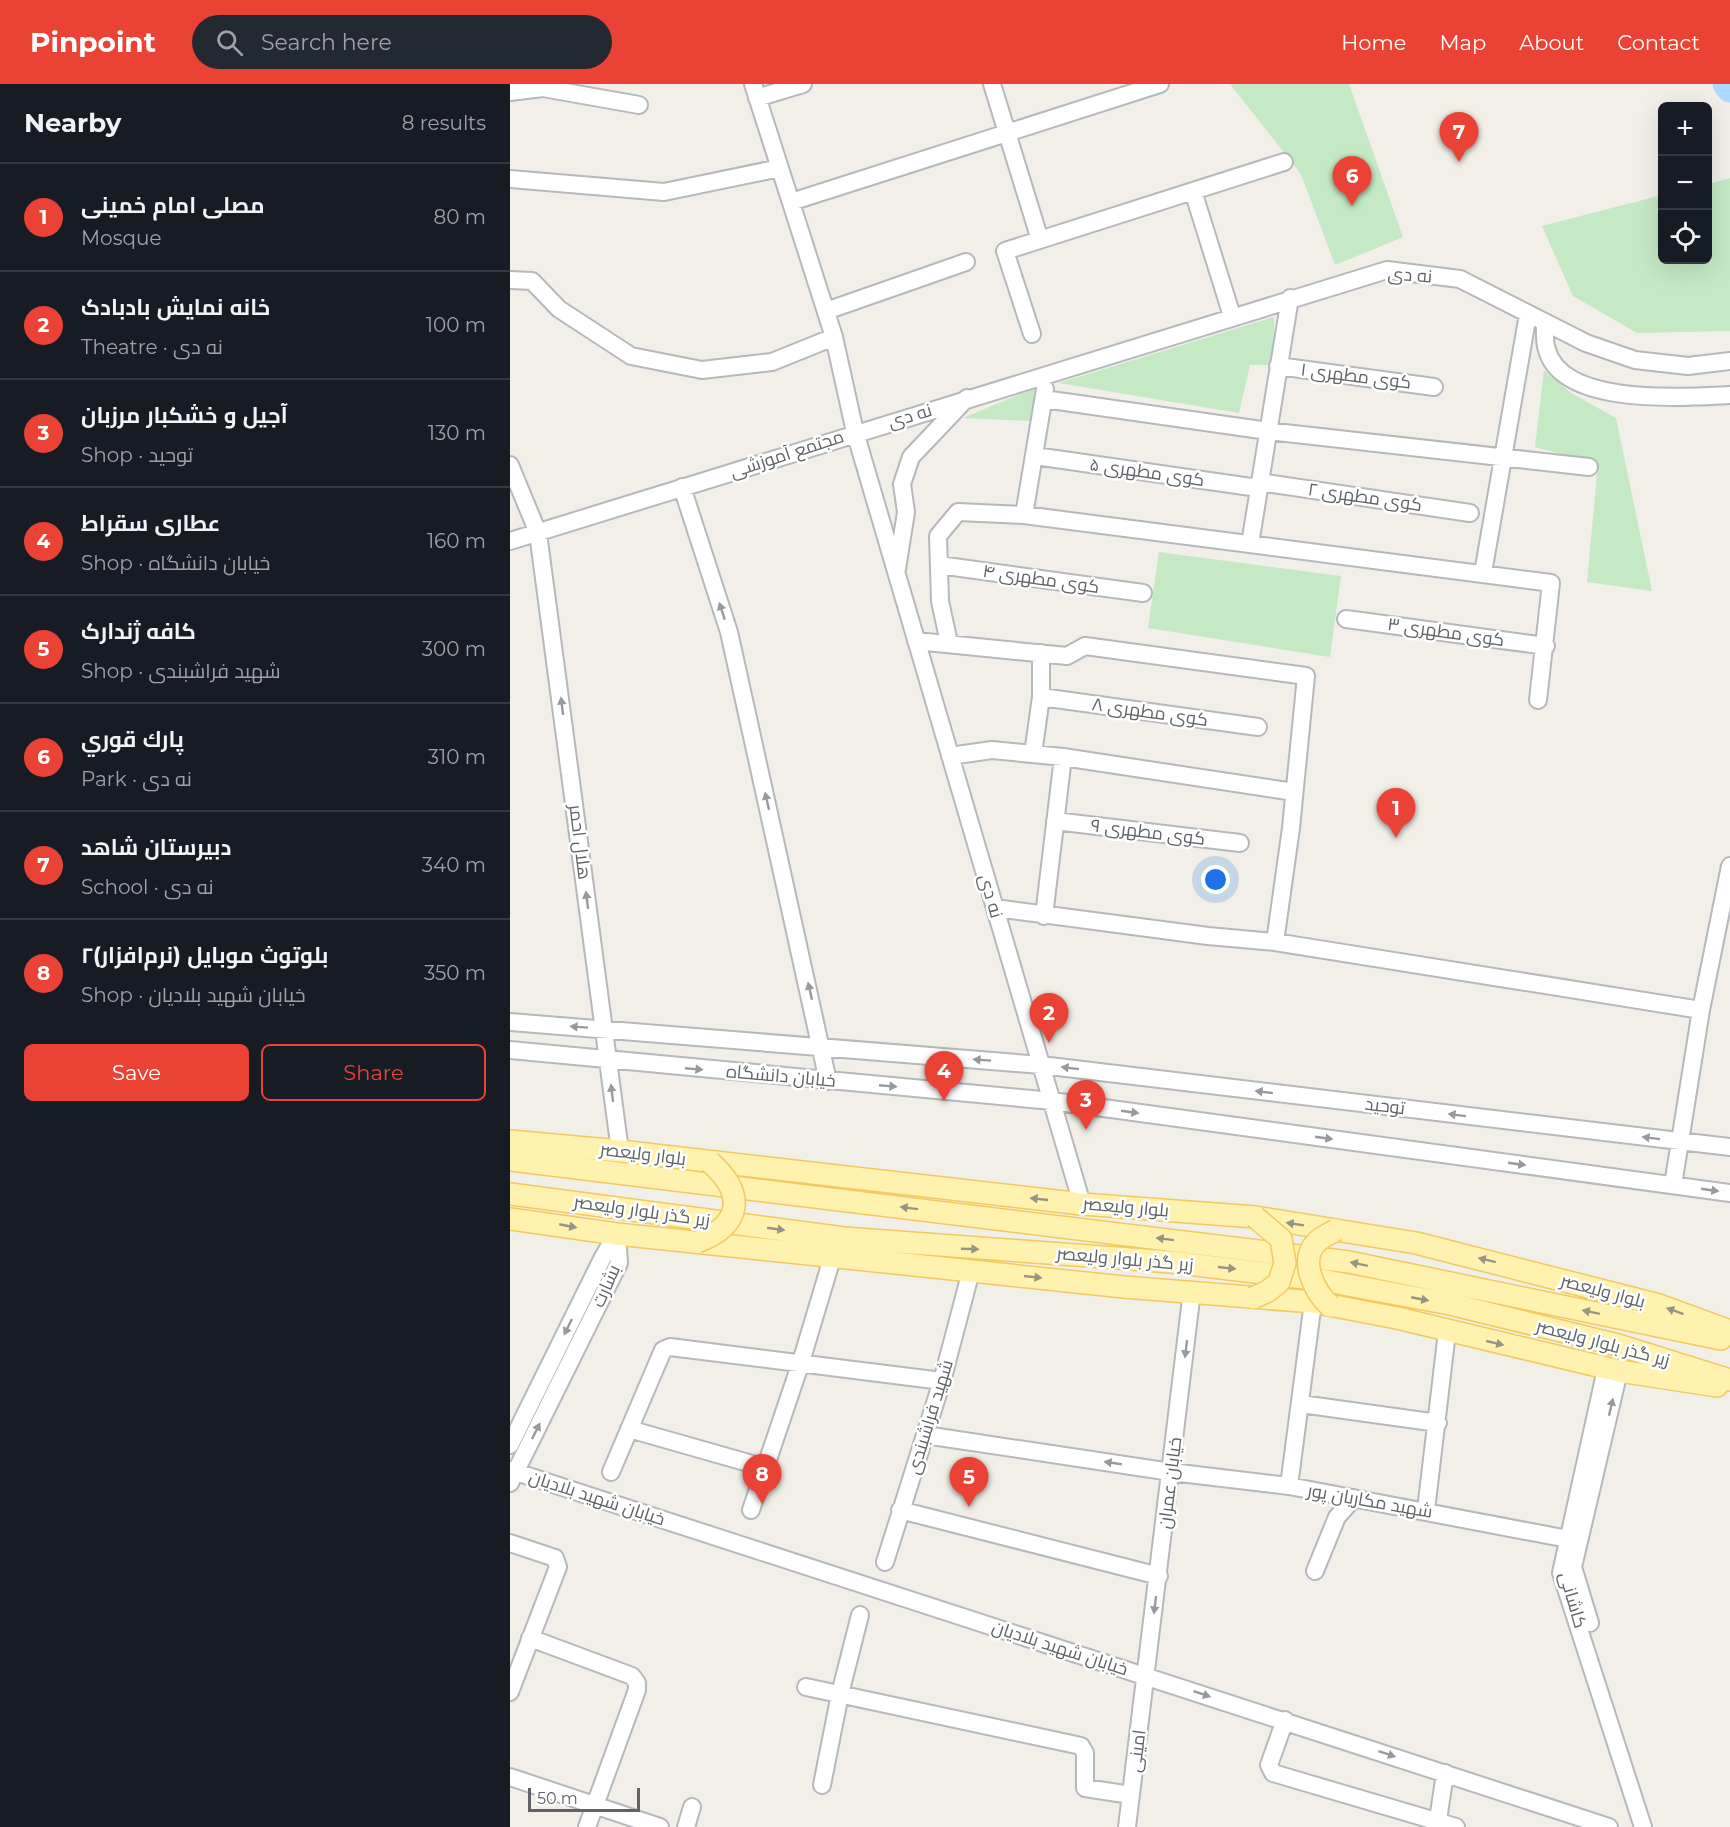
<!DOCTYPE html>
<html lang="en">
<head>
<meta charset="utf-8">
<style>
  :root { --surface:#171b24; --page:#242831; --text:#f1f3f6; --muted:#9ea1a6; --line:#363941; --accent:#ea4335 }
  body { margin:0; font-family:Montserrat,Cairo,sans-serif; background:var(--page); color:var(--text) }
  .controls { position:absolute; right:18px; top:18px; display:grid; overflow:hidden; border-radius:9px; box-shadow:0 6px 24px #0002 }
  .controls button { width:54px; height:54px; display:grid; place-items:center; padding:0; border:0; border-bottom:2px solid var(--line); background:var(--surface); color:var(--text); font:30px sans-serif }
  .scale { position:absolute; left:18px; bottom:15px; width:112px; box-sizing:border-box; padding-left:6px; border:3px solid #5f6368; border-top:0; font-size:16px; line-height:21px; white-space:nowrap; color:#5f6368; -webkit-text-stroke:4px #fff; paint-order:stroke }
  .you { position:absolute; left:706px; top:796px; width:21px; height:21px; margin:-15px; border:4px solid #fff; border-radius:50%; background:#1a73e8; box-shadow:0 0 0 9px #1a73e833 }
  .badge { display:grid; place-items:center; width:39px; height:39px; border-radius:50%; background:var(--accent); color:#fff; font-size:20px; font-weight:700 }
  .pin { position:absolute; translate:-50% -50px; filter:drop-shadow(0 2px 3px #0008) }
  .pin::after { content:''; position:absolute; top:32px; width:21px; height:18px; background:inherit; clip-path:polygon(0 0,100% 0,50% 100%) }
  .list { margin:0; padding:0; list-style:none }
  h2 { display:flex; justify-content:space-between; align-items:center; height:78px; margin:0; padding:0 24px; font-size:26px }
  h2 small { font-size:20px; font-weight:400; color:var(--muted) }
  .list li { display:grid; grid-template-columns:39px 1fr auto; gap:18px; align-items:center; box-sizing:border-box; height:108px; padding:0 24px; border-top:2px solid var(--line) }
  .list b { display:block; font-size:22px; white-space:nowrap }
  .list p { margin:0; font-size:20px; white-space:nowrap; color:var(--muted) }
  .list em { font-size:20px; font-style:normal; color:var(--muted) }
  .actions { display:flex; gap:12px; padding:18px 24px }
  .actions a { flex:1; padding:14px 0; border:2px solid var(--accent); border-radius:9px; text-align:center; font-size:21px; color:var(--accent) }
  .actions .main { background:var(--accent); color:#fff }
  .icon { flex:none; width:33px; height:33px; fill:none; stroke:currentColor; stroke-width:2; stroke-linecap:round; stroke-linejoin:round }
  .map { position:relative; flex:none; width:1220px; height:1743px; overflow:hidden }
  header { display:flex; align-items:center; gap:36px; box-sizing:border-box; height:84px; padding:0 30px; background:var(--accent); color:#fff }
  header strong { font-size:28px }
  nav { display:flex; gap:33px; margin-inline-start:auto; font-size:21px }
  .search { width:420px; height:54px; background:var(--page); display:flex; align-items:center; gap:15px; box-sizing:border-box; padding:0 21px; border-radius:33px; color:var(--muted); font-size:22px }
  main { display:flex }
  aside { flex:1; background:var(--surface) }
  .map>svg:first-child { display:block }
  .green { fill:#c5e8c5 }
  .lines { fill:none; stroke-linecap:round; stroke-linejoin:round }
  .river { stroke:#aadaff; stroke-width:27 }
  .minor-casing { stroke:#b5b8bc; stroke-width:20 }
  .major-casing { stroke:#f2c960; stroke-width:24 }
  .minor { stroke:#fff; stroke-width:16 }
  .major { stroke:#fff2af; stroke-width:21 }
  .major-bridge-casing { stroke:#f2c960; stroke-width:24; stroke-linecap:butt }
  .major-bridge { stroke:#fff2af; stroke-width:21 }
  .oneway { fill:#979a9d }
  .oneway2 { fill:#979581 }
  .labels { text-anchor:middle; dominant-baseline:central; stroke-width:5; stroke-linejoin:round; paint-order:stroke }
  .street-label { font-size:18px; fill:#5f6368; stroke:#fff }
</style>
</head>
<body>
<header>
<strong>Pinpoint</strong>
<div class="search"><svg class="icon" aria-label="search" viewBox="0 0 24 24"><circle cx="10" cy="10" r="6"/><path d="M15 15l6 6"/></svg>Search here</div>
<nav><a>Home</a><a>Map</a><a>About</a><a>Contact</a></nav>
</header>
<main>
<aside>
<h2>Nearby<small>8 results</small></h2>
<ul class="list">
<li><span class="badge">1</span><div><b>مصلی امام خمینی</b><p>Mosque</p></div><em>80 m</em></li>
<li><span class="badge">2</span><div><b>خانه نمایش بادبادک</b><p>Theatre · نه دی</p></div><em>100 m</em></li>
<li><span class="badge">3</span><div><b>آجیل و خشکبار مرزبان</b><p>Shop · توحید</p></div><em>130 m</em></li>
<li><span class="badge">4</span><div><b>عطاری سقراط</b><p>Shop · خیابان دانشگاه</p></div><em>160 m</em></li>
<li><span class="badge">5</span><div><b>کافه ژندارک</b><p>Shop · شهید فراشبندی</p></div><em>300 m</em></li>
<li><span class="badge">6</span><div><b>پارك قوري</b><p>Park · نه دی</p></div><em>310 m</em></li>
<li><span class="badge">7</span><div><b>دبیرستان شاهد</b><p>School · نه دی</p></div><em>340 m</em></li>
<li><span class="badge">8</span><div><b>بلوتوث موبایل (نرم‌افزار)۲</b><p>Shop · خیابان شهید بلادیان</p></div><em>350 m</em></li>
</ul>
<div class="actions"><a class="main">Save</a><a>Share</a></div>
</aside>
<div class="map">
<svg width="1220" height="1743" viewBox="0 0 1220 1743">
  <rect width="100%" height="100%" fill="#f1efe8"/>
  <path class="green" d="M720,0H839L893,153L825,181L791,90Z
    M1220,94V247L1127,249L1063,212L1032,142L1152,111V176H1198V100Z
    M764,233V281H740L729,329L549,299Z
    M1034,286L1061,309L1106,334L1142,507L1077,498L1088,380L1025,363Z
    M527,303L520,337L453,334Z
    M649,468L831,492L820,573L638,544Z"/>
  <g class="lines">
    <path class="river" d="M1216,0L1220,5"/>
    <g class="minor-casing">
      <path id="minor" d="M243,0L324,253L345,348L572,1120
        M482,0L530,156
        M0,8L33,4L129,21
        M247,14L293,0
        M0,95L154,108L270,84
        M683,107L722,232
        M281,118L650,0
        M0,196L22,197L49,225L121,272L192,286L262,278L324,253
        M316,227L456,178
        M1035,238C1035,247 1034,258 1037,266C1053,323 1175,313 1220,311
        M522,250L495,167L774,78
        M768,282L924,303
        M534,315L758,347L1079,383
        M525,372L748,404
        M0,381L28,449L110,1067
        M749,398L960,429
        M172,403L219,548L318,997
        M514,431L535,305
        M0,457L877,186L950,195L1076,259L1125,276L1178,282L1220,277
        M740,460L780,214
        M429,481L633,509
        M387,485L396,428L392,400L401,373L457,314
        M973,489L1018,230
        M836,535L1036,562
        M406,557L557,572L575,562L796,592L781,744L765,858
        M439,559L430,517L428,452L448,428L514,431L1041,499L1028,616
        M531,613L748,643
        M523,670L531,613V569
        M440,672L482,666L553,673L784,708
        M545,737L730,759
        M485,824L698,852L765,858L1191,926
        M534,832L553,673
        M0,938L531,981L1220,1063
        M0,966L542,1017L1220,1109
        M1163,1101L1191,926L1220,782
        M1096,1285L1051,1489L1133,1743
        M791,1320L928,1339
        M119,1345L256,1384
        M415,1351L661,1388L779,1402L1058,1455
        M0,1361L93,1173L107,1150L109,1179L0,1399
        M0,1386L1099,1743
        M101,1388L153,1266L160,1263L432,1297
        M779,1402L803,1218
        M241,1426L291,1278L323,1171
        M390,1426L649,1492
        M916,1426L937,1248
        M0,1459L45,1474L48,1483L0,1608
        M375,1478L432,1297L461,1187
        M805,1487L827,1433L844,1414
        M1080,1539L1063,1483L1109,1287
        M20,1554L122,1592L127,1599V1606L77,1743
        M296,1603L571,1662L575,1669V1704L621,1711
        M775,1636L759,1681L763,1689L946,1743
        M0,1693L150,1743
        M312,1701L330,1610L350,1531
        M176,1743L182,1723
        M617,1743L682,1207
        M927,1743L935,1689"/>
    </g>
    <g class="major-casing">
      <path id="major" d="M0,1057L110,1067L572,1120L745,1133L906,1159L1149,1221L1220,1247
        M0,1076L839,1178L1211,1255
        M0,1110L334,1154L661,1178L811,1196L940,1220L1108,1261L1220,1296
        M0,1135L107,1150L614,1203L803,1218L887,1234L1109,1287L1207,1302"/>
    </g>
    <use href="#minor" class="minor"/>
    <use href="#major" class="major"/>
    <g class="major-bridge-casing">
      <path id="major-bridge" d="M187,1158C232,1141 236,1110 200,1078
        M743,1214L758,1207L769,1198L775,1179L771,1155L745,1133
        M820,1222C804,1207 787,1174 809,1156C814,1152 821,1149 826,1146"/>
    </g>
    <use href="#major-bridge" class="major-bridge"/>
  </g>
  <defs><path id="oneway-solid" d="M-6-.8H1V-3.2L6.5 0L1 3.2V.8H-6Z" transform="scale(1.5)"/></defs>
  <g class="oneway">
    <use href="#oneway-solid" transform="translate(212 527) rotate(-108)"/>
    <use href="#oneway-solid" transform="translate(52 622) rotate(-97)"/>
    <use href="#oneway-solid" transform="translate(257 717) rotate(-103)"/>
    <use href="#oneway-solid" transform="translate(77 816) rotate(-97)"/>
    <use href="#oneway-solid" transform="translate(300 907) rotate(-103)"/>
    <use href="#oneway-solid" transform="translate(69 943) rotate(-176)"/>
    <use href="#oneway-solid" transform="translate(472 976) rotate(-176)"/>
    <use href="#oneway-solid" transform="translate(560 984) rotate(-173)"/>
    <use href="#oneway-solid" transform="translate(184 985) rotate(5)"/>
    <use href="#oneway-solid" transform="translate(378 1002) rotate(5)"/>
    <use href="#oneway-solid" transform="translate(754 1008) rotate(-173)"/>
    <use href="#oneway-solid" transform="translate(102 1009) rotate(-97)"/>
    <use href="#oneway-solid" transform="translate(620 1028) rotate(8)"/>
    <use href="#oneway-solid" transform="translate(947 1031) rotate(-173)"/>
    <use href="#oneway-solid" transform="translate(814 1054) rotate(8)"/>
    <use href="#oneway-solid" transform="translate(1141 1054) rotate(-173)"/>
    <use href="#oneway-solid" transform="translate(1007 1080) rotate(8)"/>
    <use href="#oneway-solid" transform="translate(1200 1106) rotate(8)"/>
    <use href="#oneway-solid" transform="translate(58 1243) rotate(116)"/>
    <use href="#oneway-solid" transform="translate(676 1265) rotate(97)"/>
    <use href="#oneway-solid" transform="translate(1101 1323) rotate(-77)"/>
    <use href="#oneway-solid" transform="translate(26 1347) rotate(-64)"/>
    <use href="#oneway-solid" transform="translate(603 1379) rotate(-171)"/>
    <use href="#oneway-solid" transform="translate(645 1521) rotate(97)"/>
    <use href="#oneway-solid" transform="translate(692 1610) rotate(18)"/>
    <use href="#oneway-solid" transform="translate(877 1670) rotate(18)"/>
  </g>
  <g class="oneway2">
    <use href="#oneway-solid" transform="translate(529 1115) rotate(-174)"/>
    <use href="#oneway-solid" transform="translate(399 1124) rotate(-173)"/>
    <use href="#oneway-solid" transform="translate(785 1140) rotate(-171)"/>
    <use href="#oneway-solid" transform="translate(58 1142) rotate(11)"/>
    <use href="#oneway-solid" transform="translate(266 1145) rotate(8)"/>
    <use href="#oneway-solid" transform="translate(655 1155) rotate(-173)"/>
    <use href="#oneway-solid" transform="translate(460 1165) rotate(2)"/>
    <use href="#oneway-solid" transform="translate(977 1176) rotate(-166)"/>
    <use href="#oneway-solid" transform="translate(849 1180) rotate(-168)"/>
    <use href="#oneway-solid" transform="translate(717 1184) rotate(6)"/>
    <use href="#oneway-solid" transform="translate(523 1193) rotate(6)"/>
    <use href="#oneway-solid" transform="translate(910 1215) rotate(11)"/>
    <use href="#oneway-solid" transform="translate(1165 1227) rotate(-160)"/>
    <use href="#oneway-solid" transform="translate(1081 1228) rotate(-168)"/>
    <use href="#oneway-solid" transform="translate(985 1259) rotate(13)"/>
  </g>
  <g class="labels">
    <g class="street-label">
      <text transform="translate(900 191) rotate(4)">نه دی</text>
      <text transform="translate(846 292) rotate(7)">کوی مطهری ۱</text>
      <text transform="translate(400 332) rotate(-17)">نه دی</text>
      <text transform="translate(277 370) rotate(-18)">مجتمع آموزشی</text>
      <text transform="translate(637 388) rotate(8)">کوی مطهری ۵</text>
      <text transform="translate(855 413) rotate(8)">کوی مطهری ۲</text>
      <text transform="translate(531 495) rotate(8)">کوی مطهری ۴</text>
      <text transform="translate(936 548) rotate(8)">کوی مطهری ۳</text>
      <text transform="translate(640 628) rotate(8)">کوی مطهری ۸</text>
      <text transform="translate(638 748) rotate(7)">کوی مطهری ۹</text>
      <text transform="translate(70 758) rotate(83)">هلال احمر</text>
      <text transform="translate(481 812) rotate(74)">نه دی</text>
      <text transform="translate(271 992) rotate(5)">خیابان دانشگاه</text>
      <text transform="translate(875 1022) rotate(7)">توحید</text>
      <text transform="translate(133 1070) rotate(7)">بلوار ولیعصر</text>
      <text transform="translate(616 1123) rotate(5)">بلوار ولیعصر</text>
      <text transform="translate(132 1127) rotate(8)">زیر گذر بلوار ولیعصر</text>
      <text transform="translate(615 1175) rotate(5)">زیر گذر بلوار ولیعصر</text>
      <text transform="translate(96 1202) rotate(-66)">بشارت</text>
      <text transform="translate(1093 1207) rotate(15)">بلوار ولیعصر</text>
      <text transform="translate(1093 1259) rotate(15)">زیر گذر بلوار ولیعصر</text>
      <text transform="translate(420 1333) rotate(-73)">شهید فراشبندی</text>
      <text transform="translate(660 1399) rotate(-83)">خیابان عمران</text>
      <text transform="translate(87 1414) rotate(18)">خیابان شهید بلادیان</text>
      <text transform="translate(860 1417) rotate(10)">شهید مکاریان پور</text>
      <text transform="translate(1063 1516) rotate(74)">کاشانی</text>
      <text transform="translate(550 1564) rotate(18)">خیابان شهید بلادیان</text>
      <text transform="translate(627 1667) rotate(-83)">امینی</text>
    </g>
  </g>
</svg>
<div class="controls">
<button>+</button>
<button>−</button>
<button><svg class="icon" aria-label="locate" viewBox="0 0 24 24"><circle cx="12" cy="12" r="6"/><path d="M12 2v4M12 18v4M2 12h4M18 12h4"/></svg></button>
</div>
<div class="scale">50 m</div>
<div class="you"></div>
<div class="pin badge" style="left:886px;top:754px">1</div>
<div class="pin badge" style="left:539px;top:959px">2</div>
<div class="pin badge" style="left:576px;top:1046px">3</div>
<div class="pin badge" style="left:434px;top:1017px">4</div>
<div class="pin badge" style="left:459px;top:1423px">5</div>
<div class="pin badge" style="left:842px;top:122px">6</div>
<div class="pin badge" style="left:949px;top:78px">7</div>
<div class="pin badge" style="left:252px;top:1420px">8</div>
</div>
</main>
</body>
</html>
